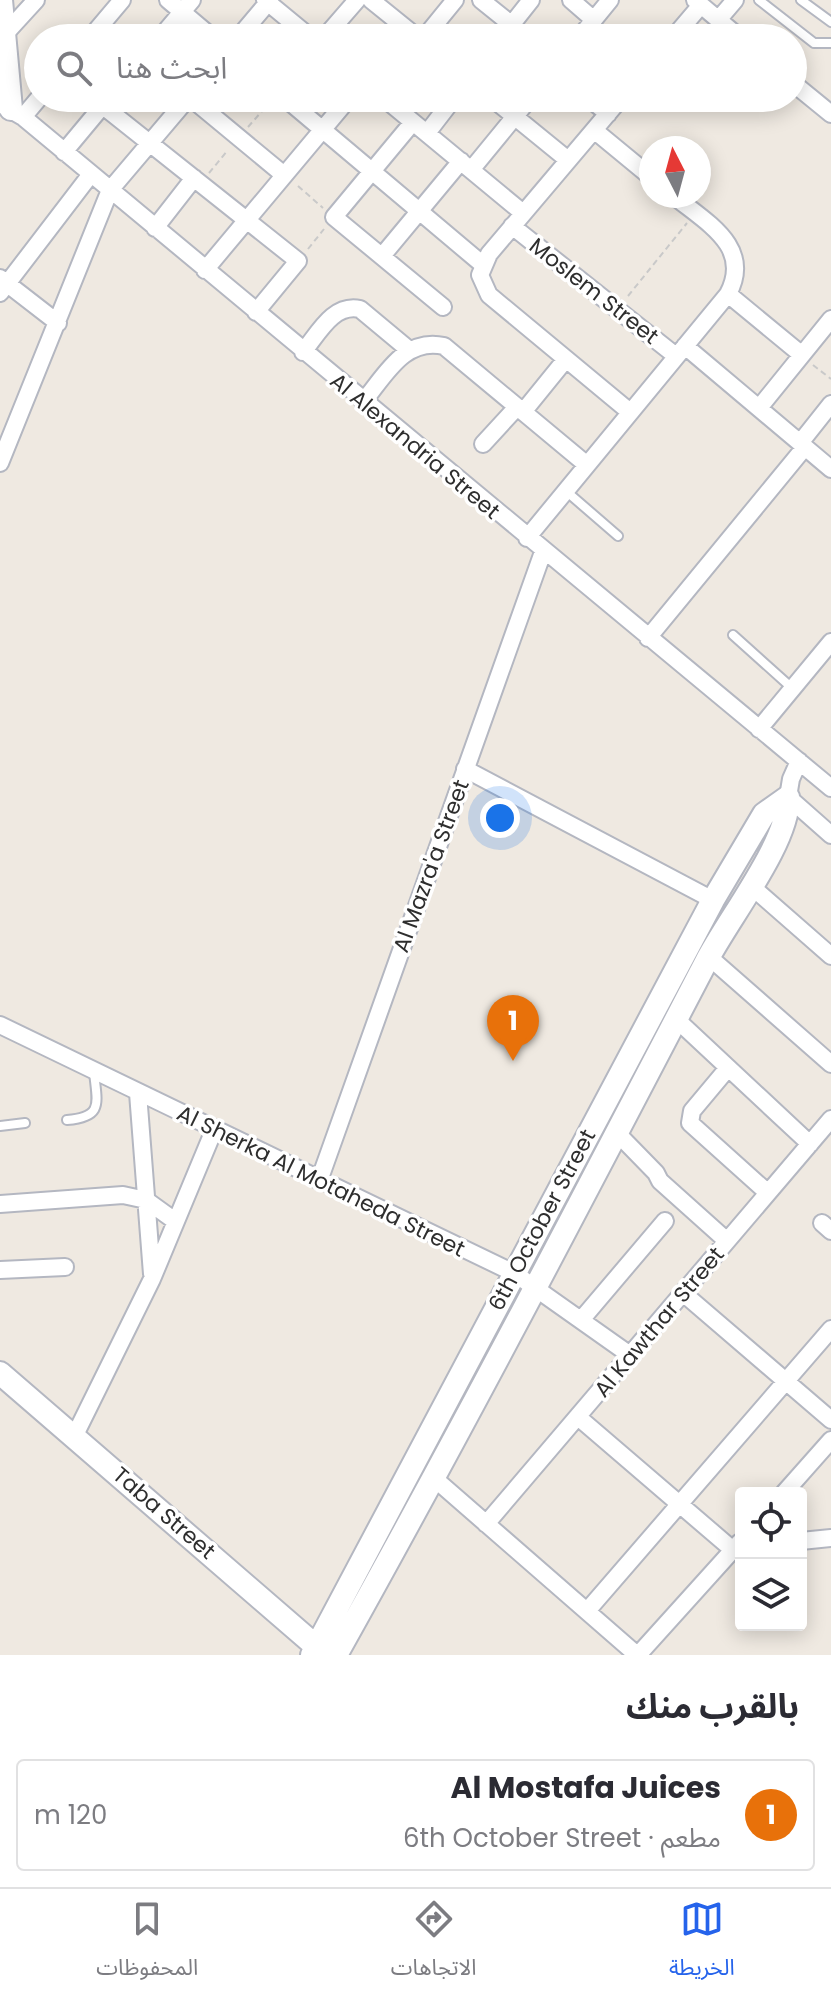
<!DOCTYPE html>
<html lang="ar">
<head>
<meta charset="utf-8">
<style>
  :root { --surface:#fff; --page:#f7f7f7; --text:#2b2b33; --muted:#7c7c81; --line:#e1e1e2; --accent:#2563eb }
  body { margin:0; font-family:Poppins,"Noto Sans Arabic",sans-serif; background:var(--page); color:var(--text); direction:rtl }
  .controls { position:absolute; right:24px; bottom:24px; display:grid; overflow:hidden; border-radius:8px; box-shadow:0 4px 20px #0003 }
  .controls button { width:72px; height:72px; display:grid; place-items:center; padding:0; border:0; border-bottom:2px solid var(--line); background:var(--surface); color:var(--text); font:40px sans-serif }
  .compass { position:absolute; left:639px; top:136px; width:72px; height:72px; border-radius:50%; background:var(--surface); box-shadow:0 4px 20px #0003; rotate:354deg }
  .you { position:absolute; left:500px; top:818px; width:28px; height:28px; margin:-20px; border:6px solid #fff; border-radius:50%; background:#1a73e8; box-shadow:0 0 0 12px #1a73e833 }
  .badge { display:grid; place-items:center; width:52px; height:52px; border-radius:50%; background:var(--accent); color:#fff; font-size:26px; font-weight:700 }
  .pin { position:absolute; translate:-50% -66px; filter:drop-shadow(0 2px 4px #0008) }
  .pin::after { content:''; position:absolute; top:42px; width:28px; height:24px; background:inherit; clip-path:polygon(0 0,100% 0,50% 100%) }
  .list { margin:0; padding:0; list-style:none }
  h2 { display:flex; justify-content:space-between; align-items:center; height:104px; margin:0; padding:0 32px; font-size:34px }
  h2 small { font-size:26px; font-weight:400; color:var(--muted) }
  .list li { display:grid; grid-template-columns:52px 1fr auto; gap:24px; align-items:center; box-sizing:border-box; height:112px; margin:0 16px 16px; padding:0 16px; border:2px solid var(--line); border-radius:8px }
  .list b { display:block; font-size:30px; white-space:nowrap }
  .list p { margin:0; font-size:26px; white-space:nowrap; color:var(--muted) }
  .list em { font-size:26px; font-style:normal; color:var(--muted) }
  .icon { flex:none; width:44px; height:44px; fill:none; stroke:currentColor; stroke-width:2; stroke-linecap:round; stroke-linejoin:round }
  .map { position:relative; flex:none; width:831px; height:1655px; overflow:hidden; direction:ltr }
  .search { position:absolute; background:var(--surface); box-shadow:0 4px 20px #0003; left:24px; right:24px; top:24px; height:88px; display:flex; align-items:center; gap:20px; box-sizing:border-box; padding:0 28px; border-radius:44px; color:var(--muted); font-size:30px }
  .sheet { height:232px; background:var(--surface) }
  nav { display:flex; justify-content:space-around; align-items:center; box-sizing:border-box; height:112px; border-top:2px solid var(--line); background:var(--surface); font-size:22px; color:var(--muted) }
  nav a { display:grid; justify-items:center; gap:4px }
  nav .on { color:var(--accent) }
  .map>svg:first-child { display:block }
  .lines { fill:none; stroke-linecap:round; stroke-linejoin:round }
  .lane-casing { stroke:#b4b7c1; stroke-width:12 }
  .street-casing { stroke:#b4b7c1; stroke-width:20 }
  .secondary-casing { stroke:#b4b7c1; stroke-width:26 }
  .path { stroke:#c9c9c9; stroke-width:2; stroke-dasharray:6 4; stroke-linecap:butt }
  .lane { stroke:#fff; stroke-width:8 }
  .street { stroke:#fff; stroke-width:16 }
  .secondary { stroke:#fff; stroke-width:22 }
  .labels { text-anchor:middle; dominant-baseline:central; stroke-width:7; stroke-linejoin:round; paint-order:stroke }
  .street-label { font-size:22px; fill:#2e2e2e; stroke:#fff }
</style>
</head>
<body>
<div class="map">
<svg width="831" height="1655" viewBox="0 0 831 1655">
  <rect width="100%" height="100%" fill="#efe9e1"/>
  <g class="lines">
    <g class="lane-casing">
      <path id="lane" d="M759,0L814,43H831
        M801,0L831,22
        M566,491L618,536
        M733,635L792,688
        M67,1120C104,1117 97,1103 94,1072
        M0,1126L25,1123"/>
    </g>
    <g class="street-casing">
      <path id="street" d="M168,0L213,38
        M265,0L311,38
        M371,0L418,38
        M481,0L512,25L514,38
        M571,0L594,20
        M695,0L740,38
        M718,20L735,0
        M4,35L36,0
        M90,38L122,0
        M160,38L192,0
        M238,38L270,0
        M324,38L357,0
        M424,38L455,0
        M501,38L531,0
        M579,38L610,0
        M673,38L701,5
        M793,83L831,114
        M191,98L284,175
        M285,98L482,264
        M384,98L523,213
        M492,98L568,160
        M589,98L608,114
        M621,98L489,254L480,275L489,295L630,412
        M2,105L23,117L831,788
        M103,106L298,261L256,312
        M23,117L39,98
        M413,122L334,217L443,307
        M594,130L651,177
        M427,133L454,98
        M64,152L109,98
        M471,170L530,98
        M512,226L676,356
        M155,228L194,178
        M382,256L461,161
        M205,270L349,98
        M0,278L58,323
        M0,293L91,174
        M728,294L802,355
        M685,346L831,469
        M303,352C318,334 333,303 360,309L408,349
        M363,402C385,376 404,337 444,346L587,465
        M759,408L831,319
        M523,412L566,359
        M800,443L831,404
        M483,444L517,407
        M0,463L110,190L188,98
        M527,538L728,294C753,247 707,223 674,196
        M648,638L805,447
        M759,729L831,642
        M799,761L791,779L788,797L831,835
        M465,769L713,900
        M750,885L831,956
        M708,956L831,1064
        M676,1019L810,1144
        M0,1025L514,1273L630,1355
        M728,1068L692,1111L690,1123L768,1193
        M138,1093L152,1274
        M617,1133L656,1173L660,1181L727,1241
        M319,1181L543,552
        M0,1204L123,1195L146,1200L175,1221
        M822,1223L831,1231
        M0,1270L65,1267
        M683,1293L831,1420
        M581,1320L665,1221
        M578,1417L733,1550L741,1549
        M75,1435L152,1279L214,1130
        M435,1479L637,1655
        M784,1493L831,1440
        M486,1524L831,1119
        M801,1541L831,1538
        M587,1611L831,1329
        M638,1655L740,1542"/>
    </g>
    <g class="secondary-casing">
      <path id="secondary" d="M1,0L11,109
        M0,1373L325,1654
        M312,1655L713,900L764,814L788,797C790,841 728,919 706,962C585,1194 464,1426 336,1655"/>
    </g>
    <path class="path" d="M248,127L270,102
      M209,173L228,150
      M298,186L323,208
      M308,249L324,229
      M628,296L687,223
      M813,365L831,379"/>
    <use href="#lane" class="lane"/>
    <use href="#street" class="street"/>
    <use href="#secondary" class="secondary"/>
  </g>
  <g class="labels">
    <g class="street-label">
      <text transform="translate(594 291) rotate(38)">Moslem Street</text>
      <text transform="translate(415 446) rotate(40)">Al Alexandria Street</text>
      <text transform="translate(431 866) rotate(-70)">Al Mazra'a Street</text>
      <text transform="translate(321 1181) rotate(26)">Al Sherka Al Motaheda Street</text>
      <text transform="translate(542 1220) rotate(-62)">6th October Street</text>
      <text transform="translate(659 1322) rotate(-50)">Al Kawthar Street</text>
      <text transform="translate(164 1513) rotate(41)">Taba Street</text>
    </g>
  </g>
</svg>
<div class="controls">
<button><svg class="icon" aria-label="locate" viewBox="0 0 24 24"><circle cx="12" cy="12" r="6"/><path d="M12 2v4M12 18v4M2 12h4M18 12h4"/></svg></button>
<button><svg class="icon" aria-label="layers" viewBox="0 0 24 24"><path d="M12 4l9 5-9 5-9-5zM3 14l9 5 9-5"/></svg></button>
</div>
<svg class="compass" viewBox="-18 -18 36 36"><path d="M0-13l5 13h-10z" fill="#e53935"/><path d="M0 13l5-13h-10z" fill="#7c7c81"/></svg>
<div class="you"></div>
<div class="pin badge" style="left:513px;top:1061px;background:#e8710a">1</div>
<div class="search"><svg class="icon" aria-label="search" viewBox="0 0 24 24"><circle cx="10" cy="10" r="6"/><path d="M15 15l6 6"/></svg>ابحث هنا</div>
</div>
<section class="sheet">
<h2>بالقرب منك<small></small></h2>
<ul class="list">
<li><span class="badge" style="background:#e8710a">1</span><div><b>Al Mostafa Juices</b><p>مطعم · 6th October Street</p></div><em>120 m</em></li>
</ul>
</section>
<nav>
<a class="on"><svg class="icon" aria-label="map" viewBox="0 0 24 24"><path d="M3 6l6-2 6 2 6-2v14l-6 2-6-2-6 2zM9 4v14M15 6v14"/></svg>الخريطة</a>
<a><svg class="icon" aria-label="directions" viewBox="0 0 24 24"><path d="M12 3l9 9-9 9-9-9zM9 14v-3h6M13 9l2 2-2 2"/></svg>الاتجاهات</a>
<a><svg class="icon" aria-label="saved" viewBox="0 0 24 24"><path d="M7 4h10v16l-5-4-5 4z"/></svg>المحفوظات</a>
</nav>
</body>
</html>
